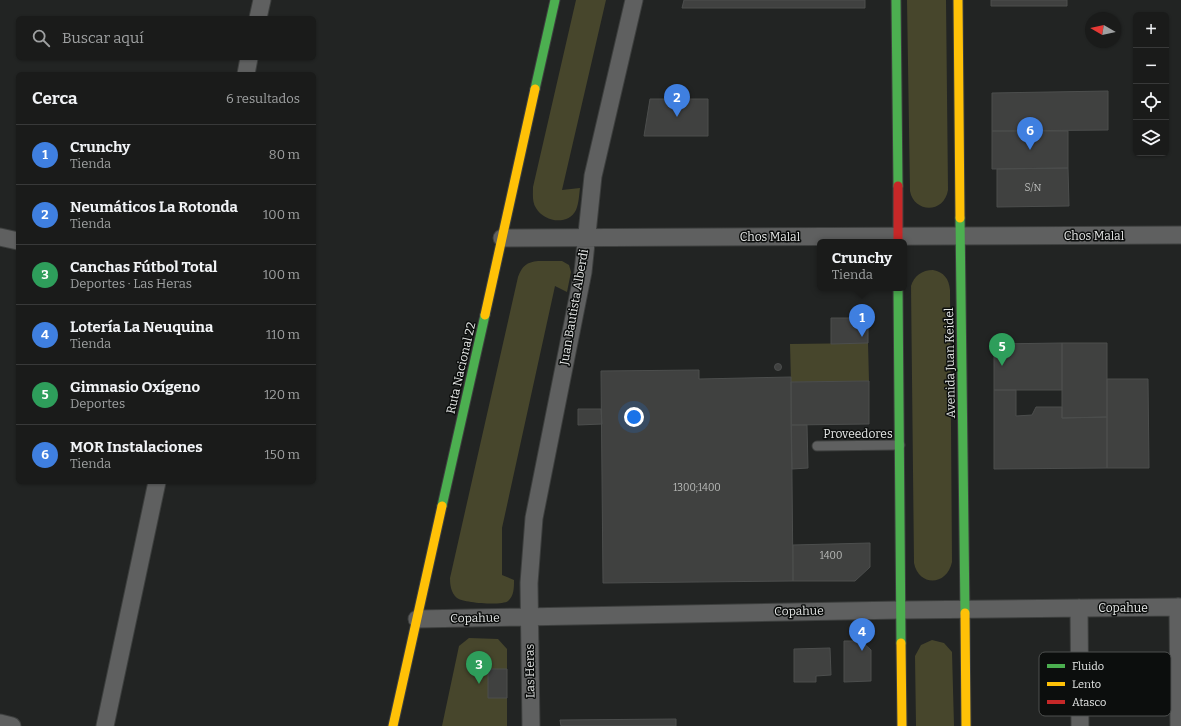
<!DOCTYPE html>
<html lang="es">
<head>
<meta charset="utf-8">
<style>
  :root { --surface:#1a1b1a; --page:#232423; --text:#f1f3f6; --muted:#9fa1a2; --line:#383939; --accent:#0f766e }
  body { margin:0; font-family:Bitter,serif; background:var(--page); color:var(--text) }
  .controls { position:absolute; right:12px; top:12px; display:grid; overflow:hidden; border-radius:6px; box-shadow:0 1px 3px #0004 }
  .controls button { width:36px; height:36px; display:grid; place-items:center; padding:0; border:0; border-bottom:1px solid var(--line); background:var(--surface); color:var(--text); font:20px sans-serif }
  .compass { position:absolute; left:1085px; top:12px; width:36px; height:36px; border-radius:50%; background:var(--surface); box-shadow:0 1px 3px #0004; rotate:279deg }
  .you { position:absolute; left:634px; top:417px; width:14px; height:14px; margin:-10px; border:3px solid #fff; border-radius:50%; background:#1a73e8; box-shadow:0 0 0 6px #1a73e833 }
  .badge { display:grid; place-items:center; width:26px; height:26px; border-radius:50%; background:var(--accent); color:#fff; font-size:13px; font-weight:700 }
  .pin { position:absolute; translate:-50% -33px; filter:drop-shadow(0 1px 2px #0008) }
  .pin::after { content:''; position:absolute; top:21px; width:14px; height:12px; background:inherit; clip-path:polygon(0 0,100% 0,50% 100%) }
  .popup { position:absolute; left:817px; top:239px; width:90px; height:52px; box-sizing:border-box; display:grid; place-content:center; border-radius:6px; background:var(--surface); filter:drop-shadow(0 1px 3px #0005); font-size:13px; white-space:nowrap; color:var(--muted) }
  .popup b { font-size:15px; color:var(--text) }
  .popup::after { content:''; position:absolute; left:50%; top:100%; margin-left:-8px; border:8px solid transparent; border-top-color:var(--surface) }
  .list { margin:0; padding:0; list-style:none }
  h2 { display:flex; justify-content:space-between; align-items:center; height:52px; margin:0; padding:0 16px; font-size:17px }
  h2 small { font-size:13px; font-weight:400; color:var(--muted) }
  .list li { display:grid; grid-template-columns:26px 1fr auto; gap:12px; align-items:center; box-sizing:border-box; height:60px; padding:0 16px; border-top:1px solid var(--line) }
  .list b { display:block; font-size:15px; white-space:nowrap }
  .list p { margin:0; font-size:13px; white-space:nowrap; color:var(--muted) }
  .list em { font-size:13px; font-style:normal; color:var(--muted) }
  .icon { flex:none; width:22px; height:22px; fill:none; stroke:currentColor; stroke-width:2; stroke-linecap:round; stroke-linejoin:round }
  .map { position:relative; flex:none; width:1181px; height:726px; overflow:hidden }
  .search { position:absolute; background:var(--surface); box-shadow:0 1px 3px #0004; left:16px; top:16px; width:300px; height:44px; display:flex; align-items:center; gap:10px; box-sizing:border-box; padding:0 14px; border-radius:6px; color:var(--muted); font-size:15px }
  .panel { position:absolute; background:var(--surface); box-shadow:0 1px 3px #0004; left:16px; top:72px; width:300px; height:412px; border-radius:6px }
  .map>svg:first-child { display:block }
  .green { fill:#47462c }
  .building { fill:#404140; stroke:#4c4e4d }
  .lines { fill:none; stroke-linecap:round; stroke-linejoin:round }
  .lane-casing { stroke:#3d3f3e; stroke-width:11 }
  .street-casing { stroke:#3d3f3e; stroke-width:19 }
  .fast-casing { stroke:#3d3f3e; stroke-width:11 }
  .slow-casing { stroke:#3d3f3e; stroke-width:11 }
  .jam-casing { stroke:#3d3f3e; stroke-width:11 }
  .lane { stroke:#5f6060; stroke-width:9 }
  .street { stroke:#5f6060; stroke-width:17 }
  .fast { stroke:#4caf50; stroke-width:9 }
  .slow { stroke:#ffc107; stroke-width:9 }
  .jam { stroke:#c62828; stroke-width:9 }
  .labels { text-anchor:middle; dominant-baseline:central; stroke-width:3; stroke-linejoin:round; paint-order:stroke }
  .number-label { font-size:10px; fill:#bcbebc }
  .street-label { font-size:12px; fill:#e5e7e6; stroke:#0c0e0d }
  .key { fill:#0c0e0d; stroke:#4d4f4e; stroke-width:1 }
  .key-label { font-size:11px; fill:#e5e7e6 }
</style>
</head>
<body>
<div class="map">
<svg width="1181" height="726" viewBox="0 0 1181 726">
  <rect width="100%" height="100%" fill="#222423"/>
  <path class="green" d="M576,0H606L562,190L580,188C579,195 579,203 576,210C568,226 544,222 536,208C532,202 533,194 533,187Z
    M907,0H946L948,190C944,214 914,213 910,191Z
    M538,261H562L569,265L571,272L567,292L555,286L502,528V575L514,580C514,588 514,596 508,601C502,606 464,603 457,598C451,593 450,585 450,578L518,277C522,266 527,262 538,261Z
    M933,270C944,272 949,279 950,290L952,562C947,586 919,587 914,563L911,286C914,276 922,270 933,270Z
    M868,343L869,381L791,382L790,344Z
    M469,638L498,639L507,649V726H442L459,646Z
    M932,640L944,643L952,652L954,726H916L915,656L921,645Z"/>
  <path class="building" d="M684,0H865V8H682Z
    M991,0H1067V6H991Z
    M1108,91V130L992,131V93Z
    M650,99H708V136H644Z
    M992,131H1068V168L992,169Z
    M1068,168L1069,206L997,207V169Z
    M831,318H868V343L831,344Z
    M1062,343H1107V417L1062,418Z
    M1062,343V390H994V344Z
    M774.5 367a3.5 3.5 0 1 1 7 0a3.5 3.5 0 1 1-7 0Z
    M699,370V379L791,377L793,581L603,583L601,371Z
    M1107,379H1148L1149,468H1107Z
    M869,381V424L791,425V382Z
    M994,390H1016V416L1032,415L1036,407H1062V418L1107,417V468L994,469Z
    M578,409H601L602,424L578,425Z
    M791,425H807L808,468L792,469Z
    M870,543V567L855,581H793V545Z
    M844,641H861L871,650V681L844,682Z
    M830,648L831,675L816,676V682H794V649Z
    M488,669H507V698H488Z
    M676,719V726H561L560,720Z"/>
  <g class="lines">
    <g class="lane-casing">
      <path id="lane" d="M817,446L900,445"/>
    </g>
    <g class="street-casing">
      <path id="street" d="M258,18L262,0
        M246,74L249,58
        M0,237L18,241
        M502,238L1181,235
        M1178,607L1179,726
        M1079,608L1080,726
        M417,619L901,610L1181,607
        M0,723L12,726
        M105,726L157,482
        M531,726L529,583L534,518L583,272L593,176L634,0"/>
    </g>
    <g class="fast-casing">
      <path id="fast" d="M896,0L898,186
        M535,89L555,0
        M960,218L965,613
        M898,288L901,643
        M442,506L485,315"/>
    </g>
    <g class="slow-casing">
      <path id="slow" d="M958,0L960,218
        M485,315L535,89
        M965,613L966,726
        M901,643L902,726
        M393,726L442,506"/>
    </g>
    <g class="jam-casing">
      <path id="jam" d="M898,186V242"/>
    </g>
    <use href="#lane" class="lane"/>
    <use href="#street" class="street"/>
    <use href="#fast" class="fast"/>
    <use href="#slow" class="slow"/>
    <use href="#jam" class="jam"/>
  </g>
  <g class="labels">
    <g class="number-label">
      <text x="1033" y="188">S/N</text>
      <text x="697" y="488">1300;1400</text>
      <text x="831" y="556">1400</text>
    </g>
    <g class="street-label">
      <text x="1094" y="236">Chos Malal</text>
      <text x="770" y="237">Chos Malal</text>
      <text transform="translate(574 307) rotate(-80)">Juan Bautista Alberdi</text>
      <text transform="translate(950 363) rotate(-91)">Avenida Juan Keidel</text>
      <text transform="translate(461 368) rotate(-77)">Ruta Nacional 22</text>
      <text x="858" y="434">Proveedores</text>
      <text x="1123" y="608">Copahue</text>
      <text transform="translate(799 611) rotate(-1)">Copahue</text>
      <text transform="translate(475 618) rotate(-1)">Copahue</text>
      <text transform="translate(530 671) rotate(-91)">Las Heras</text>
    </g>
  </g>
  <rect x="1039" y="652" width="132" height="64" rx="6" class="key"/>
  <rect x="1047" y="664" width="18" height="4" fill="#4caf50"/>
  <rect x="1047" y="682" width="18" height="4" fill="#ffc107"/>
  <rect x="1047" y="700" width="18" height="4" fill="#c62828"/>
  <g class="key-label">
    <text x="1072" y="670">Fluido</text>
    <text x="1072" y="688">Lento</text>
    <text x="1072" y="706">Atasco</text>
  </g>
</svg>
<div class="controls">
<button>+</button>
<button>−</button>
<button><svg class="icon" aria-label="locate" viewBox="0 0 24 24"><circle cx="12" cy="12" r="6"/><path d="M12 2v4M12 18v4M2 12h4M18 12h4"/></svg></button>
<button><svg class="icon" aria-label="layers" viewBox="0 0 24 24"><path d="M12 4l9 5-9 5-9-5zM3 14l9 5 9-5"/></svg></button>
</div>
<svg class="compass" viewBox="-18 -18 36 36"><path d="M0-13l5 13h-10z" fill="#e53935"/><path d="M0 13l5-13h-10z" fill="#9fa1a2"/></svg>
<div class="you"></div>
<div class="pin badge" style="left:862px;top:337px;background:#3f7fe0">1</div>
<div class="popup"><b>Crunchy</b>Tienda</div>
<div class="pin badge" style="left:677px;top:117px;background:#3f7fe0">2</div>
<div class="pin badge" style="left:479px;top:684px;background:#2e9e5b">3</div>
<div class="pin badge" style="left:862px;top:651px;background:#3f7fe0">4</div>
<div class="pin badge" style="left:1002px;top:366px;background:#2e9e5b">5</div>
<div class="pin badge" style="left:1030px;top:150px;background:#3f7fe0">6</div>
<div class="search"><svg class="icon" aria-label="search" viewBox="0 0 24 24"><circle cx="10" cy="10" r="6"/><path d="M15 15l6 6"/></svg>Buscar aquí</div>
<section class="panel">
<h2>Cerca<small>6 resultados</small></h2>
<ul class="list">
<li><span class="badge" style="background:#3f7fe0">1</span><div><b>Crunchy</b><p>Tienda</p></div><em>80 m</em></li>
<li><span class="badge" style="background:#3f7fe0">2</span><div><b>Neumáticos La Rotonda</b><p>Tienda</p></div><em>100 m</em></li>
<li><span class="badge" style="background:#2e9e5b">3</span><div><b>Canchas Fútbol Total</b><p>Deportes · Las Heras</p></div><em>100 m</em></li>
<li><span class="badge" style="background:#3f7fe0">4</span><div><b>Lotería La Neuquina</b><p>Tienda</p></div><em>110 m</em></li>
<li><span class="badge" style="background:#2e9e5b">5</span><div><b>Gimnasio Oxígeno</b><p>Deportes</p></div><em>120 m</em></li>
<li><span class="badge" style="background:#3f7fe0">6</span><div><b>MOR Instalaciones</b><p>Tienda</p></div><em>150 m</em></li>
</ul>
</section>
</div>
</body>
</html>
